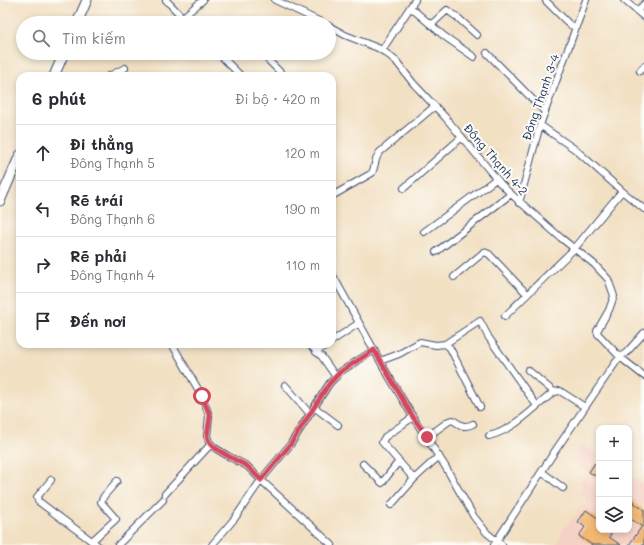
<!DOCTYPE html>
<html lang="vi">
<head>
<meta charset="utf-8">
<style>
  :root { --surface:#fff; --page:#f7f7f7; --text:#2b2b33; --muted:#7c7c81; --line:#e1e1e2 }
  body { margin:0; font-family:Mali,sans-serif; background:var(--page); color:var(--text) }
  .controls { position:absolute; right:12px; bottom:12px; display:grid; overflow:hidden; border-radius:8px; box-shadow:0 2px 6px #0003 }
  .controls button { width:36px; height:36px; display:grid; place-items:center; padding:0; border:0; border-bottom:1px solid var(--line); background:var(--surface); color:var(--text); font:20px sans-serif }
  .stop { position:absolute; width:12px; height:12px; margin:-9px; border:3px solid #d1495b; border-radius:50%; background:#fff }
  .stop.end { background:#d1495b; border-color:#fff; box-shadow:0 1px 4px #0008 }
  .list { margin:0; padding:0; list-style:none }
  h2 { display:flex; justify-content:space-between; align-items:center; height:52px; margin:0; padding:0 16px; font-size:17px }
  h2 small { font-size:13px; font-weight:400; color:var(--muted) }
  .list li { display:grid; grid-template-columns:26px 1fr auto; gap:12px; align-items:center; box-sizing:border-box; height:56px; padding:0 16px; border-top:1px solid var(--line) }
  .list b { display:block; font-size:15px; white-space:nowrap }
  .list p { margin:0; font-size:13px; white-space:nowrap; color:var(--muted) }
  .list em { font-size:13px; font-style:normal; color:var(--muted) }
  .icon { flex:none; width:22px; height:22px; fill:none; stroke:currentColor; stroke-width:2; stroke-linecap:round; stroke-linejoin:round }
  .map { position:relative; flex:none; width:644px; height:545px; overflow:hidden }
  .search { position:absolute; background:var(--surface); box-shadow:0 2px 6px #0003; left:16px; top:16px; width:320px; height:44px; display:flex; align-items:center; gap:10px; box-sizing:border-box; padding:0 14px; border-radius:22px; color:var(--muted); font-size:15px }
  .panel { position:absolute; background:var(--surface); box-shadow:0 2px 6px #0003; left:16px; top:72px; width:320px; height:276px; border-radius:12px }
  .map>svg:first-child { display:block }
  .built { fill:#f6d1c5 }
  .building { fill:#f1b872 }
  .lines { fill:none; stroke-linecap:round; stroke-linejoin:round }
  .street-casing { stroke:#3b4a6d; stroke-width:8 }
  .secondary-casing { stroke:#3b4a6d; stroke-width:11 }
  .street { stroke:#fff; stroke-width:6 }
  .secondary { stroke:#fff; stroke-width:9 }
  .route { stroke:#d1495b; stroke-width:5 }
  .labels { text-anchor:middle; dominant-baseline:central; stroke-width:4; stroke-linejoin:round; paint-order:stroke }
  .street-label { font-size:12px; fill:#1b2f5e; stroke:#fdfcf7 }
</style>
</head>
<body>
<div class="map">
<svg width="644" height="545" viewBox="0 0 644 545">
  <rect width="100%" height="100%" fill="#fdfcf7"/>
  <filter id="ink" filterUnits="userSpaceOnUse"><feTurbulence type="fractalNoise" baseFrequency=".025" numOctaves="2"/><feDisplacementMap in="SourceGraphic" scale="8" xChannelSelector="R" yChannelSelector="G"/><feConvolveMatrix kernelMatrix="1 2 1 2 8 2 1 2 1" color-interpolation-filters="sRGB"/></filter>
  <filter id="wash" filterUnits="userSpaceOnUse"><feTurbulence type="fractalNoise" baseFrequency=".012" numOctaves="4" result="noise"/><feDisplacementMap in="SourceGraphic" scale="16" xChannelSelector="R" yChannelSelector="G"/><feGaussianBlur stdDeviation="0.9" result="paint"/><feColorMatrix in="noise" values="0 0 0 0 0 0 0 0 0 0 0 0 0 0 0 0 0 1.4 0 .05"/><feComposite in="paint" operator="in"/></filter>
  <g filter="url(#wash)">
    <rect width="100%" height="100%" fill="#f2e0c3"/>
    <path class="built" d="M582,444L599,455V530H629V474L644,484V545H556L562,532L588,499L579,492L584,486L579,483L587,472L570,459Z"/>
    <g id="blocks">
      <path class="building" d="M595,463L599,465V478L589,472Z
        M629,497L635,502L634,503L644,510V545H629L642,526L629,518Z
        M586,510L599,519V530H614L609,537L621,545H592L579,536L585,527L578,522Z"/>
    </g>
  </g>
  <g filter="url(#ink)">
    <use href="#blocks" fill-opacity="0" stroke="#3b4a6d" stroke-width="1"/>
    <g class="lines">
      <g class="street-casing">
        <path id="street" d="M166,0L188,23
          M275,0L323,23
          M624,0L644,17
          M546,1L570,25L577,27
          M410,7L444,36L474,57
          M637,11L644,4
          M183,17L203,0
          M431,25L447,10L457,17L477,35
          M329,26L345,35L378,48L386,53L396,61L413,83L445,117L500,183L511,194L561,238L594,264L608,279L614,296L609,310L597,331L598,334L620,357L644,376
          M382,50L415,0
          M218,53L241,76
          M487,53L545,112
          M268,60L284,76
          M640,71L644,66
          M109,76L125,68
          M540,125L576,150L622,191L644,209
          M404,188L462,137
          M332,196L372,173C376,165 374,159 380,152L435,106
          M519,203L540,125L586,0
          M424,232L496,179
          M436,252L511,194
          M332,274L384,368L413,417L445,466L474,517L487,533L502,545
          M454,277L484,252L489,254L527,294
          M505,316L575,248L622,191
          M332,341L359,323
          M172,344L202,396L207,410L209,416L207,436L209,442L215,448L228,456L247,466L261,480L332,545
          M309,344L322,357L336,377
          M445,344L480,321L489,338L537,406
          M316,352L328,344
          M380,361L399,354L420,342L436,345L445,344L450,348L480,407
          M528,370L554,392
          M285,385L310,414
          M314,407L338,425
          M413,417L385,437L382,442L414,479
          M489,436C516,429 533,408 554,392L560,391L585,407
          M427,437L449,421L453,420C461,426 465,428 473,424
          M363,464L382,483L399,461
          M542,472L563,488
          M51,480L37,497L38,501L97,545
          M165,494L211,444
          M391,505L414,479L439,456
          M92,541L116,519L101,502L104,496L117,481
          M118,545L163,500
          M212,545L235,518L261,480L290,445L329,384L340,372L374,350
          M494,545L555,451L616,362L620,357L626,353L644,333"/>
      </g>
      <g class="secondary-casing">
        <path id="secondary" d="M77,23L87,0
          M54,76L64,53
          M0,201L20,155"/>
      </g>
      <use href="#street" class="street"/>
      <use href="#secondary" class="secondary"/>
    </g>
  </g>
  <g class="lines" filter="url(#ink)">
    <path class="route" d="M202,396L210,416L207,436L209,442L215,448L228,456L247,466L261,480L290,445L329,384L340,372L374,350L413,417L427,437"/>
  </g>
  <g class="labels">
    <g class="street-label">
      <text transform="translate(540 97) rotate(-71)">Đông Thạnh 3-4</text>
      <text transform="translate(496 159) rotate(49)">Đông Thạnh 4-2</text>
    </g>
  </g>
</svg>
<div class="controls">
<button>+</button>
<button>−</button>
<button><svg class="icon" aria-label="layers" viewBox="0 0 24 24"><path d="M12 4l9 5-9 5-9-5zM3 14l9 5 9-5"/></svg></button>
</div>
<div class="stop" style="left:202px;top:396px"></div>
<div class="stop end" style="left:427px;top:437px"></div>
<div class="search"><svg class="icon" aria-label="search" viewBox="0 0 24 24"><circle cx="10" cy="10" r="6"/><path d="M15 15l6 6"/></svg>Tìm kiếm</div>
<section class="panel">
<h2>6 phút<small>Đi bộ · 420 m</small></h2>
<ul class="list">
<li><svg class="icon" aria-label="ahead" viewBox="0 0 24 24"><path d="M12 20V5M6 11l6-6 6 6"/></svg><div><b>Đi thẳng</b><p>Đông Thạnh 5</p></div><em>120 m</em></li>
<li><svg class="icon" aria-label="left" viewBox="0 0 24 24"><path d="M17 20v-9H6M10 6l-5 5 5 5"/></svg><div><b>Rẽ trái</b><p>Đông Thạnh 6</p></div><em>190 m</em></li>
<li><svg class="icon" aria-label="right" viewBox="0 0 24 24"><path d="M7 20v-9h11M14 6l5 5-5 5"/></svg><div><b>Rẽ phải</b><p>Đông Thạnh 4</p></div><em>110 m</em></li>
<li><svg class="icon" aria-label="arrive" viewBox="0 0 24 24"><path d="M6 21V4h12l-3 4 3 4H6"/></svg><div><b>Đến nơi</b></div></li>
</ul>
</section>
</div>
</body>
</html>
